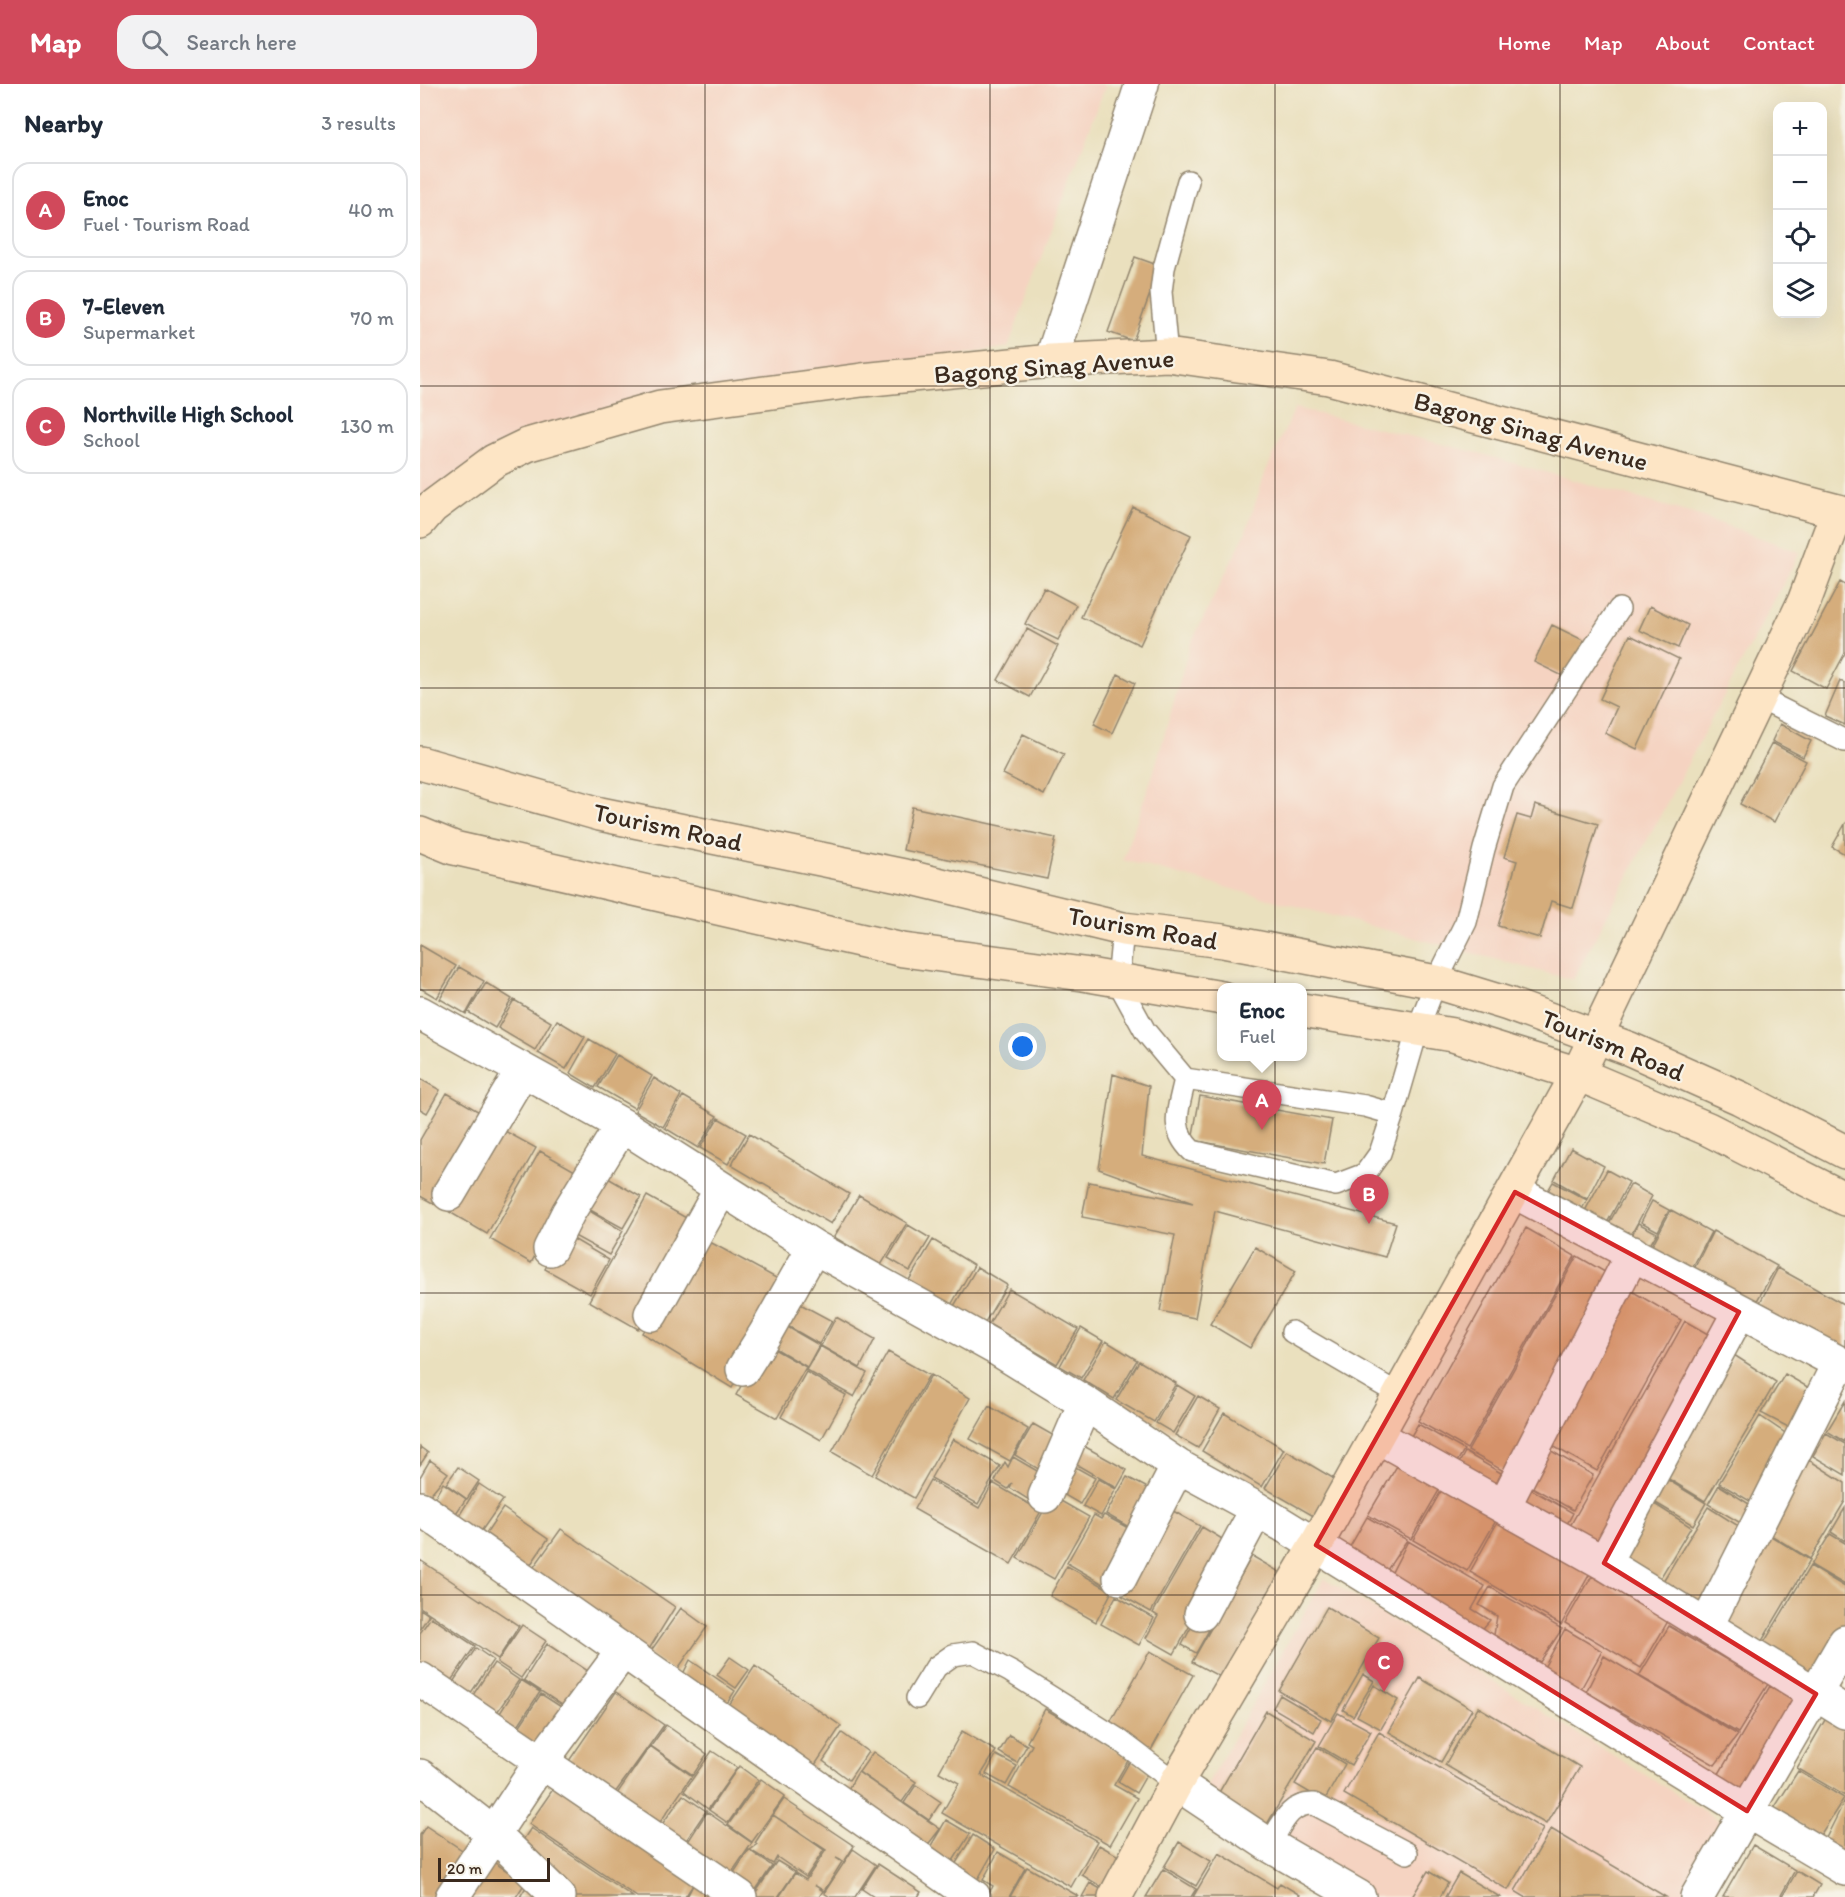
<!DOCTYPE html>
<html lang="en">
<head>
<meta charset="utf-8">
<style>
  :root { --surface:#fff; --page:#f2f2f3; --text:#1f2937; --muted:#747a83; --line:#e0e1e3; --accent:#d1495b }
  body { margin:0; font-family:Itim,sans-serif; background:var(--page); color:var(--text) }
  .controls { position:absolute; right:18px; top:18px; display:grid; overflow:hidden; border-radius:12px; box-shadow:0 6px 24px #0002 }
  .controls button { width:54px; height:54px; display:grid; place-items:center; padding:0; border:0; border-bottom:2px solid var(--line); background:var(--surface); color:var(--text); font:30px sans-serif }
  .scale { position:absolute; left:18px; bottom:15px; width:112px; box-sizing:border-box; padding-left:6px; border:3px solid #3b2a1e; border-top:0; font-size:16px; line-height:21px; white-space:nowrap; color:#3b2a1e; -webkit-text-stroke:4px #f7f3e8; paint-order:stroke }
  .you { position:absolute; left:603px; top:963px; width:21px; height:21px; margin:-15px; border:4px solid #fff; border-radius:50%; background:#1a73e8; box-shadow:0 0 0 9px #1a73e833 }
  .badge { display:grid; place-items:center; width:39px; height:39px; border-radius:50%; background:var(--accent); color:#fff; font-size:20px; font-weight:700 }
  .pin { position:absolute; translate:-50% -50px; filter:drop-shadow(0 2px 3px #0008) }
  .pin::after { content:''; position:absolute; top:32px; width:21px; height:18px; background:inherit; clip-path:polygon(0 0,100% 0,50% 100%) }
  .popup { position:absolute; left:797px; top:899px; width:90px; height:78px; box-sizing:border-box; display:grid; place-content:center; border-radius:12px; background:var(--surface); filter:drop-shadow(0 2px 4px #0005); font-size:20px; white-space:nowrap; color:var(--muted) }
  .popup b { font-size:22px; color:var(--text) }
  .popup::after { content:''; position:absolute; left:50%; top:100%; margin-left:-12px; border:12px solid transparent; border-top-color:var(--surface) }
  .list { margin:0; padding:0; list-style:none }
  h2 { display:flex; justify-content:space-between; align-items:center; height:78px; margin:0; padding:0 24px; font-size:26px }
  h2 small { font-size:20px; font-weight:400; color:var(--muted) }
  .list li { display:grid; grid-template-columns:39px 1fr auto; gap:18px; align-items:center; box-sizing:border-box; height:96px; margin:0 12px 12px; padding:0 12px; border:2px solid var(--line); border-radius:18px }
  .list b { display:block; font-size:22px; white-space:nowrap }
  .list p { margin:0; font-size:20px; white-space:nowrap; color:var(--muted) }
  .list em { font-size:20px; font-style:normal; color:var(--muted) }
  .icon { flex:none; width:33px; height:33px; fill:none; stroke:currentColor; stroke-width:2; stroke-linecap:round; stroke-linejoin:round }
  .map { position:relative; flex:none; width:1425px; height:1813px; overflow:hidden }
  header { display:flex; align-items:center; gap:36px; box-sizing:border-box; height:84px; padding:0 30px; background:var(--accent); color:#fff }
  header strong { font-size:28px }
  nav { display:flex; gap:33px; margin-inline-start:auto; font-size:21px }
  .search { width:420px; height:54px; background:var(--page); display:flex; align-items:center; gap:15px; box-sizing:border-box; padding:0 21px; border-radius:18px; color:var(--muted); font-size:22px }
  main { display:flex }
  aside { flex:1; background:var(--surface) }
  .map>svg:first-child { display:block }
  .built { fill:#f5d3c1 }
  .building { fill:#d5ad7c }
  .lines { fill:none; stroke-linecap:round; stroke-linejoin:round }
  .lane-casing { stroke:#92856e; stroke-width:24 }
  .street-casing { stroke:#92856e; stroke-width:36 }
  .secondary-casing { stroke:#92856e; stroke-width:36 }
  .lane { stroke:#fff; stroke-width:21 }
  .street { stroke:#fff; stroke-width:33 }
  .secondary { stroke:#fde5c5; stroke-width:33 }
  .marked { fill:#d62828; fill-opacity:0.2; stroke:#d62828; stroke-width:4.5; stroke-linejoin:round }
  .grid { fill:none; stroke:#3b2a1e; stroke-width:1.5; stroke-opacity:0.55 }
  .labels { text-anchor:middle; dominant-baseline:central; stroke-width:4.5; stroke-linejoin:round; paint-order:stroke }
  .street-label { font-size:26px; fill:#3b2a1e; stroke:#f7f3e8 }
</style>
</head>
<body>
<header>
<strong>Map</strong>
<div class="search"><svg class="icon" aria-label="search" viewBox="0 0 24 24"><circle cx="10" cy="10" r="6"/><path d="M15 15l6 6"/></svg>Search here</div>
<nav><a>Home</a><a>Map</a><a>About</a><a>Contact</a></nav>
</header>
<main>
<aside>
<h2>Nearby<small>3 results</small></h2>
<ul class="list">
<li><span class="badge">A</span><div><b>Enoc</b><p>Fuel · Tourism Road</p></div><em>40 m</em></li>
<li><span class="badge">B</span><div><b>7-Eleven</b><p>Supermarket</p></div><em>70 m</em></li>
<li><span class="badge">C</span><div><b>Northville High School</b><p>School</p></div><em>130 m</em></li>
</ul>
</aside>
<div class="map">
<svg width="1425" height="1813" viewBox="0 0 1425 1813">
  <rect width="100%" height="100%" fill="#f7f3e8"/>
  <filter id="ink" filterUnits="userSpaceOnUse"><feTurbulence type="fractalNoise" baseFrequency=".0167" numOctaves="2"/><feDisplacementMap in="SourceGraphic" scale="12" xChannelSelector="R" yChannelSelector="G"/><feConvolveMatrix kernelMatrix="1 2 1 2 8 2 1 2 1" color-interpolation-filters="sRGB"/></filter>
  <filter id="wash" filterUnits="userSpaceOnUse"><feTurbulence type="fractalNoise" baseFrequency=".008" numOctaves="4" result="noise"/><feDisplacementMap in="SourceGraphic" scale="24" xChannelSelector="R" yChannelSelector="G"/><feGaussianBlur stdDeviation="1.35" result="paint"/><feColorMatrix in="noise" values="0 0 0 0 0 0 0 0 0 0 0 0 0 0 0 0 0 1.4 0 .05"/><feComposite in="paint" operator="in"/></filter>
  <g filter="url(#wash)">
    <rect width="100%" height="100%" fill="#eae0be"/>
    <path class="built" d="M0,0H686L588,263L123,342L0,424Z
      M875,324L1058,369L1277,431L1380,468L1153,896L703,776L734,687L770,561L825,450L846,387Z
      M904,1494L1305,1740L1262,1813H929L775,1722Z"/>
    <g id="blocks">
      <path class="building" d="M715,173L740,182L713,257L688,248Z
        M713,423L771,451L720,561L661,533Z
        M1420,498L1425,501V569L1406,605L1373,587Z
        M624,504L656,521L638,556L605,540Z
        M1230,522L1268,541L1258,564L1219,546Z
        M1132,541L1169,559L1151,596L1114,578Z
        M607,545L638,562L610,613L578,596Z
        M1210,551L1259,575L1217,665L1185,649L1197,623L1180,615Z
        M698,590L715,599L692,649L674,640Z
        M1420,597L1425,599V641L1405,632Z
        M1360,640L1391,657L1383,673L1352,657Z
        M603,650L644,670L624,711L583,690Z
        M1352,659L1386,677L1354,738L1320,720Z
        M1115,721L1178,740L1153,824L1131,817L1120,854L1078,842L1097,777L1084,773L1097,731L1111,735Z
        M492,723L636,754L627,795L483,766Z
        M1425,740V770L1412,763Z
        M0,861L36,882L17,914L0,904Z
        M39,883L64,897L46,930L20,915Z
        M66,899L92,915L75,944L48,928Z
        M94,916L131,938L115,966L78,944Z
        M137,936L165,953L146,985L118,969Z
        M169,955L195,970L175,1004L150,989Z
        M197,971L232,992L214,1024L178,1003Z
        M693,990L729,1002L722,1072L976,1139L965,1173L795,1127L775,1234L740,1227L755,1151L662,1133L669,1098L773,1119L679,1085Z
        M234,994L261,1011L243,1043L215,1027Z
        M0,995L20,1006L7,1029L0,1025Z
        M27,1009L68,1033L18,1122L0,1112V1056Z
        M263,1012L297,1032L278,1064L245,1044Z
        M780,1012L912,1036L904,1080L772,1056Z
        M298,1034L326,1050L308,1080L280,1064Z
        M74,1041L116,1064L67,1150L26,1126Z
        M329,1050L429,1110L411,1140L311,1081Z
        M1151,1064L1184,1082L1167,1115L1134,1096Z
        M120,1067L162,1091L111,1179L70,1155Z
        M1187,1086L1209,1098L1180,1152L1158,1140Z
        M181,1090L221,1113L203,1144L163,1122Z
        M1133,1098L1167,1116L1155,1137L1121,1119Z
        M1211,1100L1232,1112L1205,1162L1183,1150Z
        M439,1111L487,1139L461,1181L414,1153Z
        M227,1112L277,1140L218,1245L169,1217Z
        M1232,1117L1249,1126L1238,1147L1221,1138Z
        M163,1123L203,1147L189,1171L149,1149Z
        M1251,1126L1291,1148L1267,1194L1226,1173Z
        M1218,1139L1237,1149L1224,1171L1206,1163Z
        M488,1141L510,1154L490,1187L468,1174Z
        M1106,1144L1155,1172L1047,1365L998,1337Z
        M1293,1147L1357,1182L1331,1227L1269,1195Z
        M145,1150L189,1176L170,1210L125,1185Z
        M277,1151L369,1201L312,1304L222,1249Z
        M513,1156L554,1181L531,1221L489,1196Z
        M835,1163L876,1187L830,1264L790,1240Z
        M1157,1172L1192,1192L1096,1394L1048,1367Z
        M557,1183L587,1201L564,1240L534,1222Z
        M1358,1184L1425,1221V1274L1334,1230Z
        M589,1205L658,1245L637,1280L569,1240Z
        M1210,1206L1261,1236L1177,1387L1124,1357Z
        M371,1215L412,1237L399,1260L359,1237Z
        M416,1233L455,1255L440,1284L401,1262Z
        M357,1237L399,1261L387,1283L345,1258Z
        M1265,1237L1302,1258L1182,1472L1145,1451Z
        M661,1244L683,1257L661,1294L640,1282Z
        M686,1257L717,1276L694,1315L663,1296Z
        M345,1260L386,1283L357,1334L316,1311Z
        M400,1262L447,1289L434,1313L386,1286Z
        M468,1268L509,1291L452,1391L412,1368Z
        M1314,1271L1356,1298L1285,1417L1242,1391Z
        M719,1277L756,1299L734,1338L696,1316Z
        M386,1288L426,1311L401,1356L361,1333Z
        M1365,1290L1398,1309L1378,1348L1341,1329Z
        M511,1291L550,1314L494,1414L455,1392Z
        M757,1301L775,1312L753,1349L736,1339Z
        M778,1312L800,1325L778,1364L755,1351Z
        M1425,1317V1358L1407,1347Z
        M569,1322L608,1345L590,1377L550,1355Z
        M804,1329L864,1365L842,1403L782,1367Z
        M1340,1332L1377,1357L1340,1423L1299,1399Z
        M613,1340L643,1357L625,1389L595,1371Z
        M998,1340L1044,1366L1030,1390L984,1364Z
        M1406,1349L1425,1360V1391L1393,1372Z
        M533,1355L580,1382L558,1420L511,1394Z
        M662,1361L707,1386L697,1404L652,1378Z
        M1121,1361L1173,1391L1153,1426L1101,1397Z
        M0,1363L8,1369L0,1381Z
        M867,1367L918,1397L897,1434L845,1404Z
        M1045,1368L1093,1396L1082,1419L1034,1389Z
        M984,1370L1026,1394L991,1455L948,1431Z
        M593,1373L631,1395L617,1421L590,1404L592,1399L588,1405L575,1397L585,1378L588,1383Z
        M10,1376L28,1389L8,1413L0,1409V1393Z
        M1389,1376L1425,1399V1417L1390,1475L1346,1448Z
        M650,1380L675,1394L660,1420L636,1406Z
        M38,1383L59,1397L47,1415L26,1400Z
        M707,1393L737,1409L716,1447L686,1430Z
        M1243,1393L1286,1419L1273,1441L1229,1415Z
        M678,1395L696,1405L681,1432L663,1422Z
        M510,1396L559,1424L573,1399L621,1427L591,1480L494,1425Z
        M23,1399L46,1415L29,1439L9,1424Z
        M1100,1399L1153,1429L1141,1451L1088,1421Z
        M59,1400L83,1416L53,1459L32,1443Z
        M1299,1401L1337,1425L1329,1444L1288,1420Z
        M1024,1402L1078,1433L1047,1487L993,1456Z
        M632,1412L669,1433L634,1495L597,1474Z
        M1228,1416L1271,1443L1233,1506L1190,1480Z
        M746,1423L780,1442L731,1528L697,1509Z
        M1288,1423L1328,1448L1286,1531L1240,1502Z
        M83,1424L128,1455L105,1489L60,1458Z
        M1425,1424V1457L1411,1448Z
        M1082,1430L1173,1484L1141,1541L1050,1488Z
        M674,1431L681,1435L684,1431L719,1450L690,1504L647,1479Z
        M947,1433L987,1456L963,1492L927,1468Z
        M782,1443L814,1462L754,1570L726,1554L738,1532L733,1529Z
        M141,1445L255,1523L223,1575L106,1494Z
        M1346,1449L1390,1476L1336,1567L1295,1543Z
        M1410,1450L1425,1459V1501L1391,1481Z
        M988,1457L1065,1502L1052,1525L1070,1536L1059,1549L969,1494Z
        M832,1472L866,1492L806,1596L772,1578Z
        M0,1476L99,1542L78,1575L0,1523Z
        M647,1482L692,1507L676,1538L630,1512Z
        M1390,1482L1425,1503V1546L1393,1600L1339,1567Z
        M1172,1492L1248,1537L1221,1584L1145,1539Z
        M1070,1503L1142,1545L1120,1578L1074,1551L1077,1532L1059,1521Z
        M696,1512L734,1534L719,1561L681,1540Z
        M907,1523L959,1554L911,1637L859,1607Z
        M261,1524L287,1543L255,1589L228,1571Z
        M0,1525L9,1531L0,1545Z
        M11,1533L55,1562L26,1604L0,1587V1549Z
        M775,1536L790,1544L776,1569L762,1561Z
        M102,1541L126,1557L101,1594L77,1578Z
        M1249,1542L1348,1600L1318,1649L1219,1592Z
        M1145,1545L1182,1567L1157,1612L1120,1591Z
        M127,1560L174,1591L151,1627L104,1596Z
        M56,1564L73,1576L44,1619L27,1607Z
        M730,1567L773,1591L730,1668L687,1644Z
        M1184,1572L1318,1651L1295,1681L1166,1608Z
        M310,1573L329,1586L316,1604L297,1591Z
        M270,1576L315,1607L304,1624L261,1594Z
        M74,1579L99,1596L71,1637L47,1620Z
        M335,1582L421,1642L391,1687L305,1627Z
        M943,1590L954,1597L933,1632L923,1626Z
        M1000,1594L1052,1625L1021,1678L969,1648Z
        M101,1596L120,1608L91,1652L73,1640Z
        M954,1601L978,1616L961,1645L937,1632Z
        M1350,1602L1376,1617L1319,1716L1293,1700Z
        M196,1608L244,1641L187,1720L142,1687Z
        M121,1610L149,1628L120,1671L93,1652Z
        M860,1611L901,1635L894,1648L853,1624Z
        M1058,1623L1160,1683L1126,1740L1025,1681Z
        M625,1625L710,1673L694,1701L717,1714L690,1761L589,1703L612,1661L607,1658Z
        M846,1627L896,1657L843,1747L794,1717Z
        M918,1629L951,1647L931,1681L899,1662Z
        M1409,1629L1425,1638V1712L1377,1684Z
        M246,1641L287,1670L273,1691L231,1662Z
        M542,1647L576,1667L561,1691L677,1757L651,1803L522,1729L539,1699L519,1688Z
        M959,1648L1123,1745L1088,1806L924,1710Z
        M422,1649L448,1668L429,1696L403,1677Z
        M589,1651L607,1661L597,1679L579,1668Z
        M230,1662L272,1692L232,1750L190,1720Z
        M897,1663L925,1680L904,1717L875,1700Z
        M292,1667L317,1684L288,1725L264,1707Z
        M453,1668L496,1698L482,1718L439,1688Z
        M576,1671L597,1682L586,1701L566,1690Z
        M710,1677L728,1688L716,1709L698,1698Z
        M319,1682L338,1696L308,1739L289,1726Z
        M1378,1687L1424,1714L1399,1753L1353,1726Z
        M438,1688L520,1745L503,1767L424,1712Z
        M140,1695L300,1813H267L273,1801L265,1813H217L109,1740Z
        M341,1695L365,1712L332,1758L308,1741Z
        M496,1701L521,1718L509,1736L484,1719Z
        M263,1711L286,1727L259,1767L235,1750Z
        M364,1715L434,1762L424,1778L416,1774L422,1778L404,1807L394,1801L403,1807L399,1813H359L375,1789L386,1796L406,1766L353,1731Z
        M1425,1716V1771L1404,1758Z
        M287,1728L332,1759L306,1797L262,1767Z
        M353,1731L404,1766L386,1793L357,1773L353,1780L330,1766L337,1761L335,1759Z
        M526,1736L550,1750L526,1788L506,1770Z
        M6,1742L51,1772L24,1813H0V1751Z
        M111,1744L213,1813H154L97,1765Z
        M1131,1745L1246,1813H1105L1095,1807Z
        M553,1751L575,1765L554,1802L530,1789Z
        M759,1758L791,1777L776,1802L744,1783Z
        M679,1761L704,1775L687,1806L662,1791Z
        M1333,1761L1375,1786L1360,1813H1303Z
        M433,1765L456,1781L435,1813H410L404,1809Z
        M329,1766L352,1782L331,1813L307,1799Z
        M578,1768L605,1784L589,1813H567L573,1802L563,1796Z
        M799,1769L857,1804L860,1799L880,1811L878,1813H773Z
        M66,1773L105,1799L96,1813H40Z
        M357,1777L375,1788L358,1813H337L334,1811Z
        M458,1780L501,1808L498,1813H454L442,1805Z
        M607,1783L658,1812L657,1813H590Z
        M743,1785L776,1805L771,1813H726Z
        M1008,1787L1028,1799L1020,1813H992Z
        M1377,1787L1400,1801L1393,1813H1362Z
        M1039,1789L1080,1813H1025Z
        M670,1799L686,1808L683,1813H662Z
        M107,1801L124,1813H100Z"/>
    </g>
  </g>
  <g filter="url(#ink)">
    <use href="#blocks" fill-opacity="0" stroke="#92856e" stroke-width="1.5"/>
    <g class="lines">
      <g class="lane-casing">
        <path id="lane" d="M747,271L741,208L744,184L768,97
          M1339,614L1425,657
          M703,845L698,898L725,947L765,995L945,1022L973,1030L998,944L1016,898L1046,838L1064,765L1083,702L1199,525
          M765,995C759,1024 748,1044 772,1067L916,1101L945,1090L960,1069L973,1030
          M872,1248L980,1311
          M497,1614L516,1583L533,1571L553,1568L591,1588L699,1656L756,1699
          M849,1761C862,1741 868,1719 894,1720L987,1769"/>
      </g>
      <g class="street-casing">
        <path id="street" d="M631,277L722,0
          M0,929L202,1041L394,1163L574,1263L665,1319L758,1382L837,1425L1327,1727L1425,1785
          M1095,1108L1425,1282
          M29,1110L102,987
          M130,1165L148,1129L202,1041
          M231,1230L301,1105
          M323,1285L345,1250L394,1163
          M957,1352L1184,1479L1425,1628
          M625,1412L665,1319
          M1084,1422L1213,1169
          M0,1424L554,1813
          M1184,1479L1319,1228
          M700,1494L758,1382
          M781,1530L837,1425
          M1287,1541L1419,1279
          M0,1595L320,1813
          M0,1692L75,1751L139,1813
          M756,1699L849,1761L939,1813
          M32,1813L121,1678L203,1567
          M1277,1813L1425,1558"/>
      </g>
      <g class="secondary-casing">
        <path id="secondary" d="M0,437L12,423L74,377L107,361L240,323L442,296L631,277L747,271L909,294L1425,429
          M0,679L180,730L484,792L703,845L803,857L1016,898L1088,920L1210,965L1320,1014L1425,1068
          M0,750L34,764L483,866L663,890L802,914
          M882,926L1033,951L1158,990L1288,1045L1425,1115
          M695,1813L756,1699L896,1461L1158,990L1384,518L1418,427"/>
      </g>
      <use href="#lane" class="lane"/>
      <use href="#street" class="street"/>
      <use href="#secondary" class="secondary"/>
    </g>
  </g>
  <path class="marked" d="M1095,1108L1319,1228L1184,1479L1396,1610L1327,1727L896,1461Z"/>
  <path class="grid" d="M285,0V1813M570,0V1813M855,0V1813M1140,0V1813M0,302H1425M0,604H1425M0,906H1425M0,1209H1425M0,1511H1425"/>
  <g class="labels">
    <g class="street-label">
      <text transform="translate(634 282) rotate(-4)">Bagong Sinag Avenue</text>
      <text transform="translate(1111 347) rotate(15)">Bagong Sinag Avenue</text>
      <text transform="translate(248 743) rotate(12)">Tourism Road</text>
      <text transform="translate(723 844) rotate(10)">Tourism Road</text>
      <text transform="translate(1193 961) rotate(22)">Tourism Road</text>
    </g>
  </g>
</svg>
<div class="controls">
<button>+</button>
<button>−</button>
<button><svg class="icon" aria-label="locate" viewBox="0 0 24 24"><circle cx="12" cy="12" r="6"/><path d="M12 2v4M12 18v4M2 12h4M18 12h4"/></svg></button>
<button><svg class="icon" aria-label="layers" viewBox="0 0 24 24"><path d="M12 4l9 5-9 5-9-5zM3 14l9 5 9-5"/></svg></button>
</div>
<div class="scale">20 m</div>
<div class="you"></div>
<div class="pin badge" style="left:842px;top:1046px">A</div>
<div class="popup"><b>Enoc</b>Fuel</div>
<div class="pin badge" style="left:949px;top:1140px">B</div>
<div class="pin badge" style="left:964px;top:1608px">C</div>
</div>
</main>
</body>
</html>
